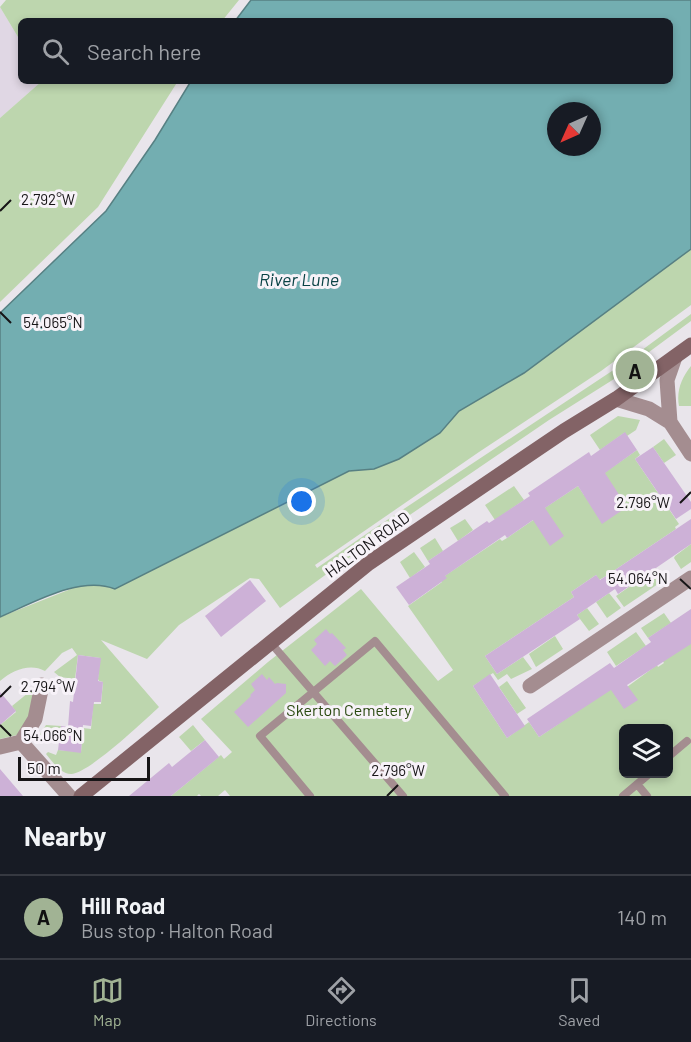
<!DOCTYPE html>
<html lang="en">
<head>
<meta charset="utf-8">
<style>
  :root { --surface:#171b24; --page:#20242c; --text:#f1f3f6; --muted:#9ea1a6; --line:#363941; --accent:#a1b394 }
  body { margin:0; font-family:Barlow,sans-serif; background:var(--page); color:var(--text) }
  .controls { position:absolute; right:18px; bottom:18px; display:grid; overflow:hidden; border-radius:9px; box-shadow:0 3px 9px #0003 }
  .controls button { width:54px; height:54px; display:grid; place-items:center; padding:0; border:0; border-bottom:2px solid var(--line); background:var(--surface); color:var(--text); font:30px sans-serif }
  .compass { position:absolute; left:547px; top:102px; width:54px; height:54px; border-radius:50%; background:var(--surface); box-shadow:0 3px 9px #0003; rotate:225deg }
  .scale { position:absolute; left:18px; bottom:15px; width:132px; box-sizing:border-box; padding-left:6px; border:3px solid #171517; border-top:0; font-size:16px; line-height:21px; white-space:nowrap; color:#171517; -webkit-text-stroke:4px #f7f2f8; paint-order:stroke }
  .you { position:absolute; left:302px; top:502px; width:21px; height:21px; margin:-15px; border:4px solid #fff; border-radius:50%; background:#1a73e8; box-shadow:0 0 0 9px #1a73e833 }
  .badge { display:grid; place-items:center; width:39px; height:39px; border-radius:50%; background:var(--accent); color:#111; font-size:20px; font-weight:700 }
  .pin { position:absolute; translate:-50% -50%; border:3px solid #fff; box-shadow:0 2px 6px #0006 }
  .list { margin:0; padding:0; list-style:none }
  h2 { display:flex; justify-content:space-between; align-items:center; height:78px; margin:0; padding:0 24px; font-size:26px }
  h2 small { font-size:20px; font-weight:400; color:var(--muted) }
  .list li { display:grid; grid-template-columns:39px 1fr auto; gap:18px; align-items:center; box-sizing:border-box; height:84px; padding:0 24px; border-top:2px solid var(--line) }
  .list b { display:block; font-size:22px; white-space:nowrap }
  .list p { margin:0; font-size:20px; white-space:nowrap; color:var(--muted) }
  .list em { font-size:20px; font-style:normal; color:var(--muted) }
  .icon { flex:none; width:33px; height:33px; fill:none; stroke:currentColor; stroke-width:2; stroke-linecap:round; stroke-linejoin:round }
  .map { position:relative; flex:none; width:691px; height:796px; overflow:hidden }
  .search { position:absolute; background:var(--surface); box-shadow:0 3px 9px #0003; left:18px; right:18px; top:18px; height:66px; display:flex; align-items:center; gap:15px; box-sizing:border-box; padding:0 21px; border-radius:9px; color:var(--muted); font-size:22px }
  .sheet { height:162px; background:var(--surface) }
  nav { display:flex; justify-content:space-around; align-items:center; box-sizing:border-box; height:84px; border-top:2px solid var(--line); background:var(--surface); font-size:16px; color:var(--muted) }
  nav a { display:grid; justify-items:center; gap:3px }
  nav .on { color:var(--accent) }
  .map>svg:first-child { display:block }
  .built { fill:#e0d7e4 }
  .green { fill:#bdd6ae; fill-rule:evenodd }
  .water { fill:#73aeb1; stroke:#578083; stroke-width:1.5; fill-rule:evenodd }
  .building { fill:#cdb1d7 }
  .lines { fill:none; stroke-linecap:round; stroke-linejoin:round }
  .lane { stroke:#a48d90; stroke-width:8 }
  .street { stroke:#a48d90; stroke-width:15 }
  .secondary { stroke:#836366; stroke-width:15 }
  .ticks { fill:none; stroke:#171517; stroke-width:2 }
  .labels { text-anchor:middle; dominant-baseline:central; stroke-width:6; stroke-linejoin:round; paint-order:stroke }
  .street-label { font-size:16px; fill:#171517; stroke:#f7f2f8 }
  .park-label { font-size:16px; fill:#29480f; stroke:#f7f2f8 }
  .water-label { font-size:18px; font-style:italic; fill:#0a4346; stroke:#f7f2f8 }
  .ticks-label { font-size:15px; text-anchor:middle; fill:#171517; stroke:#f7f2f8; stroke-width:6; stroke-linejoin:round; paint-order:stroke }
</style>
</head>
<body>
<div class="map">
<svg width="691" height="796" viewBox="0 0 691 796">
  <rect width="100%" height="100%" fill="#e9e5eb"/>
  <path class="built" d="M0,7L21,42V81H42L0,118Z"/>
  <path class="green" d="M6,0H239L222,21H21V42L0,7Z
    M42,81H178L98,207L0,302V118Z
    M691,249V305L601,371L479,452L315,565L317,568L372,530L618,367L622,374L549,420L376,538L280,608L259,579L250,578L179,625L147,659L101,640L159,707C144,721 90,772 72,774C61,775 52,761 46,754L48,752L56,755L58,750L81,752L83,728L91,729L93,704H101L103,682L99,681L98,679L100,658L78,655L75,679L60,677L54,672L77,655L72,648L62,653L45,671C30,663 13,670 0,681V617L81,585L102,584L349,471L374,469L440,433L459,411L524,373Z
    M691,314V321L626,369L623,364Z
    M691,366V406H679C676,391 682,377 691,366Z
    M618,416L640,420L636,430L627,436L624,433L600,450L590,435Z
    M664,439L676,455L664,463L653,447Z
    M637,450L640,455L635,459L679,524L675,527L676,529L606,576L599,580L596,575L571,592L574,597L485,656L497,674L523,657L532,669L511,679L507,674L498,680L493,673L473,686L507,738L529,722L539,737L622,681L627,687L657,665L658,667L664,663L660,657L691,636V796H230L225,790L218,796H201L199,794L197,796H171L221,755L224,759L232,752L201,719L268,662L361,589L438,681L453,670L408,606L442,582L440,579L500,539L502,541L507,538L542,514L540,511L578,486L584,495L604,473ZM624,728H668V774H624Z
    M514,486L524,500L495,520L485,505Z
    M465,519L473,530L458,541L450,528Z
    M435,538L443,551L428,561L420,548Z
    M691,544V562L681,569L674,558L675,556Z
    M414,552L425,567L410,578L400,562Z
    M656,568L664,580L624,607L616,596Z
    M609,593L621,608L607,618L596,602Z
    M587,608L599,624L589,631L577,615Z
    M664,613L671,623L648,638L641,628Z
    M636,632L646,646L616,666L607,652Z
    M555,636L563,649L536,667L529,654Z
    M507,681L526,708L517,714L499,687Z
    M27,690L32,692C36,708 26,722 17,735L0,739V725L16,712L12,706L28,693Z
    M46,725L61,726L59,741L36,740Z
    M193,725L205,740L191,751L179,737Z"/>
  <path class="water" d="M251,0H691V249L524,373L459,411L440,433L399,459L374,469L349,471L115,589C80,575 33,603 0,617V313L106,211L155,140L191,81H670V21H235ZM556,111H592V147H556Z"/>
  <path class="building" d="M625,432L637,450L605,473L627,507L602,524L578,486L545,508L564,536L550,546L533,520L507,538L505,535L445,576L447,578L409,605L396,587L430,564L428,561L487,521L489,523L530,496L528,493L589,452L591,456Z
    M653,447L691,502V509L676,519L635,459Z
    M691,519V544L618,594L615,589L577,615L580,619L497,674L485,656L574,597L571,592L596,575L600,580Z
    M250,580L266,601L221,637L205,616Z
    M691,609V644L627,685L638,700L624,709L611,690L539,737L527,719L610,663L614,668L651,642L648,638Z
    M326,629L330,634L332,633L346,648L343,650L347,655L335,666L330,661L325,666L311,650L317,644L314,640Z
    M78,655L101,658L98,681L103,682L101,702H94L91,726L83,725L81,753L58,750L61,726L68,727L70,701L73,702Z
    M262,674L267,680L269,677L275,684L277,683L286,684V693L248,727L234,712L251,696L250,695L255,690L251,684Z
    M490,674L525,726L507,738L473,686Z
    M0,692L16,711L0,725Z
    M205,740L219,757L171,796H129L169,763L172,767Z
    M0,769L23,796H0Z"/>
  <g class="lines">
    <path class="lane" d="M270,642L403,796
      M668,757L687,741
      M637,784L647,796
      M310,796L260,736L375,641L505,796
      M623,796L649,774"/>
    <path class="street" d="M616,399L649,409L670,422L691,454
      M670,422L667,380L675,357
      M530,686L691,578
      M21,742L35,719L42,685
      M0,747L21,742L69,796"/>
    <path class="secondary" d="M81,796L369,563L564,431L616,399L691,345"/>
  </g>
  <path class="ticks" d="M0,211L11,200M0,312L11,323M680,503L691,492M680,579L691,589M0,697L11,686M0,725L11,736M387,796L398,785"/>
  <g class="labels">
    <g class="street-label">
      <text transform="translate(367 544) rotate(-36)">HALTON ROAD</text>
    </g>
    <g class="park-label">
      <text x="349" y="709">Skerton Cemetery</text>
    </g>
    <g class="water-label">
      <text x="299" y="279">River Lune</text>
    </g>
  </g>
  <g class="ticks-label">
    <text x="48" y="205">2.792°W</text>
    <text x="53" y="328">54.065°N</text>
    <text x="643" y="508">2.796°W</text>
    <text x="638" y="584">54.064°N</text>
    <text x="48" y="692">2.794°W</text>
    <text x="53" y="741">54.066°N</text>
    <text x="398" y="776">2.796°W</text>
  </g>
</svg>
<div class="controls">
<button><svg class="icon" aria-label="layers" viewBox="0 0 24 24"><path d="M12 4l9 5-9 5-9-5zM3 14l9 5 9-5"/></svg></button>
</div>
<svg class="compass" viewBox="-18 -18 36 36"><path d="M0-13l5 13h-10z" fill="#e53935"/><path d="M0 13l5-13h-10z" fill="#9ea1a6"/></svg>
<div class="scale">50 m</div>
<div class="you"></div>
<div class="pin badge" style="left:635px;top:370px">A</div>
<div class="search"><svg class="icon" aria-label="search" viewBox="0 0 24 24"><circle cx="10" cy="10" r="6"/><path d="M15 15l6 6"/></svg>Search here</div>
</div>
<section class="sheet">
<h2>Nearby<small></small></h2>
<ul class="list">
<li><span class="badge">A</span><div><b>Hill Road</b><p>Bus stop · Halton Road</p></div><em>140 m</em></li>
</ul>
</section>
<nav>
<a class="on"><svg class="icon" aria-label="map" viewBox="0 0 24 24"><path d="M3 6l6-2 6 2 6-2v14l-6 2-6-2-6 2zM9 4v14M15 6v14"/></svg>Map</a>
<a><svg class="icon" aria-label="directions" viewBox="0 0 24 24"><path d="M12 3l9 9-9 9-9-9zM9 14v-3h6M13 9l2 2-2 2"/></svg>Directions</a>
<a><svg class="icon" aria-label="saved" viewBox="0 0 24 24"><path d="M7 4h10v16l-5-4-5 4z"/></svg>Saved</a>
</nav>
</body>
</html>
